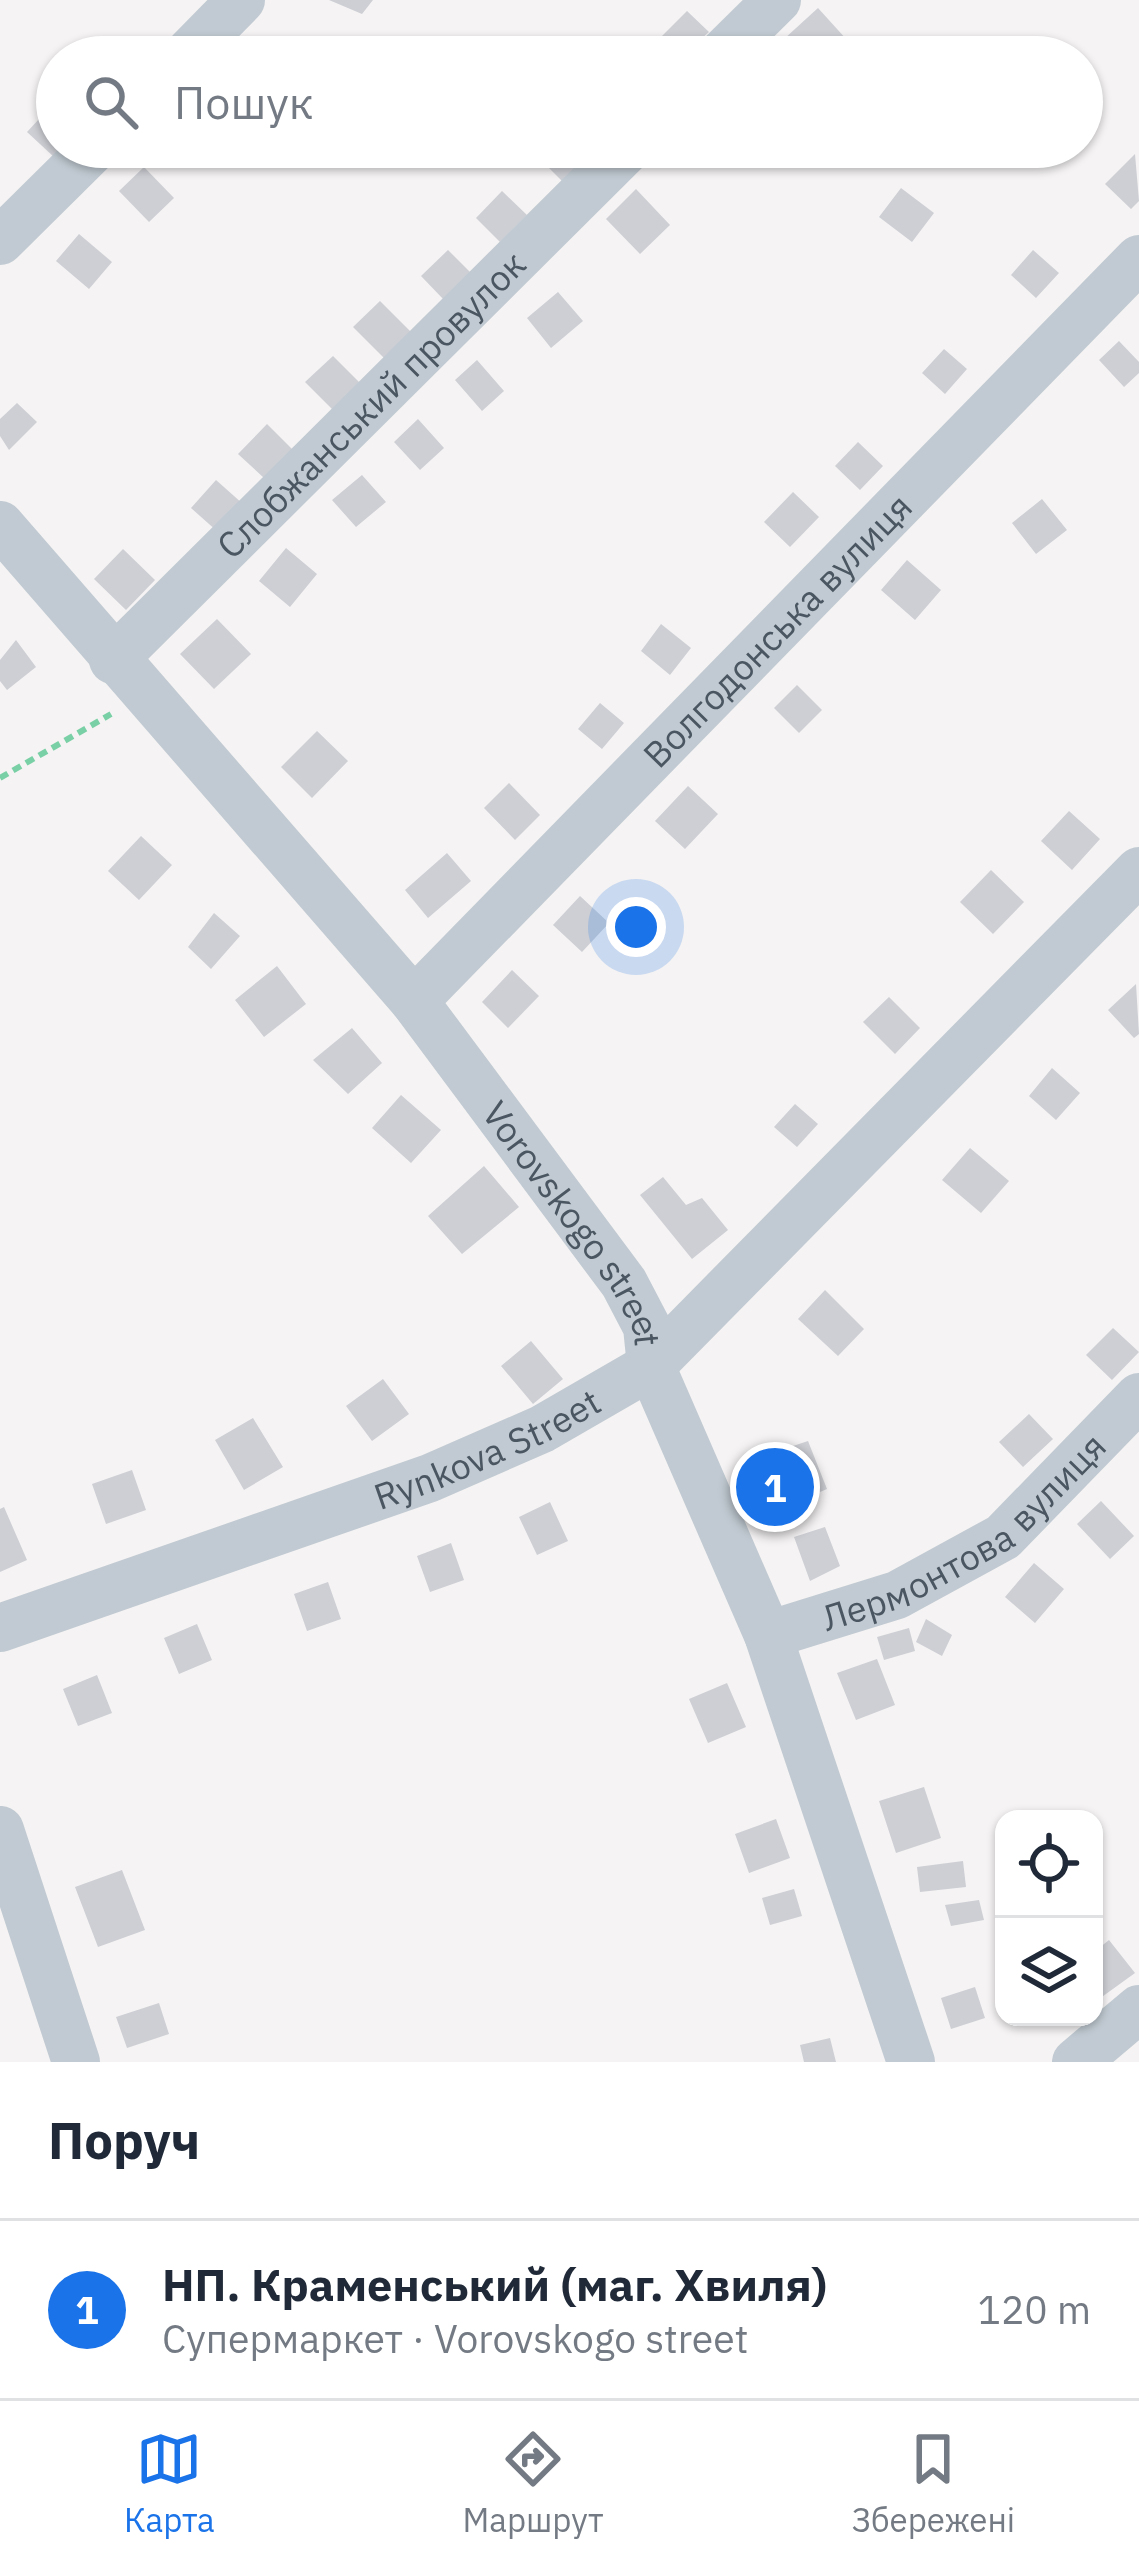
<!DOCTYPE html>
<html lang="uk">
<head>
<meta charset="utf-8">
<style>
  :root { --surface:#fff; --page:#f6f6f7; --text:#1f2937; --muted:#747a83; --line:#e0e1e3; --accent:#1a73e8 }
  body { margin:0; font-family:"IBM Plex Sans",sans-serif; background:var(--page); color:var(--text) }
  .controls { position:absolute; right:36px; bottom:36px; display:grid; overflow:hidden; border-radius:24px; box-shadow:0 3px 9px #0004 }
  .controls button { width:108px; height:108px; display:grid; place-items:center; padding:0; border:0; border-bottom:3px solid var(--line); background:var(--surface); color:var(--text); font:60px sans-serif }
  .you { position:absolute; left:636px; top:927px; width:42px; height:42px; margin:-30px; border:9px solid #fff; border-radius:50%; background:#1a73e8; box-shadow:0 0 0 18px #1a73e833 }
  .badge { display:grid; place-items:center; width:78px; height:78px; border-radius:50%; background:var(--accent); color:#fff; font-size:39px; font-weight:700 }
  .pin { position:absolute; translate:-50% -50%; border:6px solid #fff; box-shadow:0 3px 12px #0006 }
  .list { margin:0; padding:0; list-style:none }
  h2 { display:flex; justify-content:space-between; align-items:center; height:156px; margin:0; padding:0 48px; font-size:51px }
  h2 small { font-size:39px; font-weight:400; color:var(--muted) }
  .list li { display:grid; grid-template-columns:78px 1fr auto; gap:36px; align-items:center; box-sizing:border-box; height:180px; padding:0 48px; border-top:3px solid var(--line) }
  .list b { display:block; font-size:45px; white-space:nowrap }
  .list p { margin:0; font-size:39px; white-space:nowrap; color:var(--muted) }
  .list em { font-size:39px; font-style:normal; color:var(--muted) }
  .icon { flex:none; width:66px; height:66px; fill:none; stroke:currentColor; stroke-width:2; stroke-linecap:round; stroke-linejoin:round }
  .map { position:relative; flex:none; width:1139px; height:2062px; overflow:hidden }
  .search { position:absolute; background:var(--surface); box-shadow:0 3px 9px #0004; left:36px; right:36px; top:36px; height:132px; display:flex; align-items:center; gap:30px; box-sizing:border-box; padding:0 42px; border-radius:66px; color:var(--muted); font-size:45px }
  .sheet { height:336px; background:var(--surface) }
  nav { display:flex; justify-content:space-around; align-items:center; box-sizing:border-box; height:168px; border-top:3px solid var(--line); background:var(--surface); font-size:33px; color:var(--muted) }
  nav a { display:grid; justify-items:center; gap:6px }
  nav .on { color:var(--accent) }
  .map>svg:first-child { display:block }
  .building { fill:#cdcfd5 }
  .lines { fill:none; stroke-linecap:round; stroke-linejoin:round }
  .path { stroke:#7ad0a6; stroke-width:6; stroke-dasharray:9 6; stroke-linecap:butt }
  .minor { stroke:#c1cad2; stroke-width:48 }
  .labels { text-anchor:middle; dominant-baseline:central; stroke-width:10; stroke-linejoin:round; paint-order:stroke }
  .street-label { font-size:36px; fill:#4a5661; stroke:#fff }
</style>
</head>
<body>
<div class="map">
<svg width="1139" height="2062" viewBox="0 0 1139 2062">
  <rect width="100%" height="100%" fill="#f5f3f3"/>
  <path class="building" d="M329,0H373L362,14Z
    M818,8L847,40L828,57H800L784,39Z
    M687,11L709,32L681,57L661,37Z
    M119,36L142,57H100Z
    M276,37L298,57H259Z
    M52,105L57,147H64L54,157L27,132Z
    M541,147H586L594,154L564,183L535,154Z
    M1135,154L1139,201L1131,209L1105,184Z
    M144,167L174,198L149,222L119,191Z
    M901,188L934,213L912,242L879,217Z
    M636,189L670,225L640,254L606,219Z
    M502,191L527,215L500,242L476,218Z
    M79,234L112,262L89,289L56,261Z
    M448,250L472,274L445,301L421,276Z
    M1033,250L1059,273L1036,298L1011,275Z
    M558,292L583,321L551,348L527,318Z
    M380,301L413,334L386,360L353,327Z
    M1119,341L1139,362V373L1124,387L1099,360Z
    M944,349L967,369L945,394L922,373Z
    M333,356L364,387L336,413L305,382Z
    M477,360L504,391L482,411L455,380Z
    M17,403L37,422L9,450L0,436V419Z
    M418,419L444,448L420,470L394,442Z
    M267,424L292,449L264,478L238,454Z
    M858,442L883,466L860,490L835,466Z
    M362,475L386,502L356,527L332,500Z
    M216,480L243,504L218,532L191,508Z
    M793,492L819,517L790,547L764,522Z
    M1042,499L1067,530L1036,554L1012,523Z
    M286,548L317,574L290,607L259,581Z
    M123,549L155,580L126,610L94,579Z
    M907,560L941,590L915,620L881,590Z
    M217,619L251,654L214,689L180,654Z
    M661,624L691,648L670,675L641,651Z
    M16,640L36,667L7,690L0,681V660Z
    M797,685L822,710L799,733L774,708Z
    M600,703L624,723L602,749L578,729Z
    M317,731L348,761L312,798L281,767Z
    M509,783L540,815L515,840L484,808Z
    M688,786L718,814L685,849L655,821Z
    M1069,811L1100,839L1072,870L1041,841Z
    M141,836L172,865L139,900L108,871Z
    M447,853L471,881L428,918L405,890Z
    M991,870L1024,902L993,934L960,902Z
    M580,896L609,923L582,952L553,925Z
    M214,913L240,936L211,969L188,947Z
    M277,966L306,1004L264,1037L235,1000Z
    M512,970L539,996L508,1028L482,1002Z
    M1136,984L1139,1034L1134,1038L1108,1010Z
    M889,997L920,1028L895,1054L863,1022Z
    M352,1028L382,1063L348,1094L313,1060Z
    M1052,1068L1080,1093L1056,1120L1029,1096Z
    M401,1095L441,1130L411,1163L372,1128Z
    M795,1104L818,1124L797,1147L774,1127Z
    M970,1148L1009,1181L981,1213L942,1180Z
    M484,1166L519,1207L462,1254L428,1216Z
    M663,1177L686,1205L702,1198L728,1230L692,1259L640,1195Z
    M825,1290L864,1329L838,1356L798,1319Z
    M1113,1328L1139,1352L1112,1380L1086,1355Z
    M531,1341L563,1379L533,1404L501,1366Z
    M383,1379L409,1414L372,1441L346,1406Z
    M1029,1414L1053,1439L1023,1467L999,1442Z
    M253,1418L283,1467L244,1490L215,1440Z
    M808,1441L827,1489L785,1507L763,1456Z
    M132,1470L146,1510L106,1524L92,1484Z
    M1101,1501L1134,1536L1110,1559L1077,1524Z
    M550,1502L568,1541L537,1555L519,1517Z
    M4,1507L27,1560L0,1572V1509Z
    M825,1527L840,1566L810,1581L794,1537Z
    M451,1543L464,1580L430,1592L417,1556Z
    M1034,1563L1064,1589L1035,1623L1005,1597Z
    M328,1582L341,1619L307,1631L294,1594Z
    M926,1619L952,1635L942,1656L916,1642Z
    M197,1624L212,1660L179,1674L164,1638Z
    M909,1628L915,1651L884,1660L877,1637Z
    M877,1659L895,1705L856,1720L837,1673Z
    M97,1675L112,1713L78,1726L63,1689Z
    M727,1683L746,1727L708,1743L689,1699Z
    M924,1787L941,1838L896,1853L879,1801Z
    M776,1819L790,1858L749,1873L735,1834Z
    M963,1861L966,1887L920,1892L917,1867Z
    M122,1870L145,1930L98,1947L75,1887Z
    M794,1889L802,1916L770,1925L762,1898Z
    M979,1900L984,1920L951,1926L945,1905Z
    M1109,1940L1135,1973L1099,1999L1094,1992V1952Z
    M975,1987L985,2018L951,2029L941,1998Z
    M159,2003L169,2034L127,2048L116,2017Z
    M830,2038L836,2062H804L800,2045Z"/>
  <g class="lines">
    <path class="path" d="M0,778L111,714"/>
    <g class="minor">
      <path d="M185,57L241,0"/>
      <path d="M719,57L777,0"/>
      <path d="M0,241L95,147"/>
      <path id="s1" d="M0,525L414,1001L624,1283L647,1327L651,1366L768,1635L911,2062"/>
      <path id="s2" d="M113,660L629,147"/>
      <path id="s3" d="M414,1001L1139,259"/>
      <path id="s4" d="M0,1628L430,1478L542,1429L651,1366L1139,871"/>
      <path id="s5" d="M768,1635L897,1595L1003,1537L1139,1397"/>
      <path d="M0,1830L76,2062"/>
      <path d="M1076,2062L1139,2009"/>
    </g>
  </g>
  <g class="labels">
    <g class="street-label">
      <text stroke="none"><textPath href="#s2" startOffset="363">Слобжанський провулок</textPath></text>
      <text stroke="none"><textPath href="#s3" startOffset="519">Волгодонська вулиця</textPath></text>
      <text stroke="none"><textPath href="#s1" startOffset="906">Vorovskogo street</textPath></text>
      <text stroke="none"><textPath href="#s4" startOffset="519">Rynkova Street</textPath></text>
      <text stroke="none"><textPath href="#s5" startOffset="225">Лермонтова вулиця</textPath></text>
    </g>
  </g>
</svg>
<div class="controls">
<button><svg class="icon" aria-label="locate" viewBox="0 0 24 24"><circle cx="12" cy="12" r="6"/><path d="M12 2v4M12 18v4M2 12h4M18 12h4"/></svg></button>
<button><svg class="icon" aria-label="layers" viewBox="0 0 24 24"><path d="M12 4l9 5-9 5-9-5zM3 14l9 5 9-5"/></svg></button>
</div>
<div class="you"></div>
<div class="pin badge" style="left:775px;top:1487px">1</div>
<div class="search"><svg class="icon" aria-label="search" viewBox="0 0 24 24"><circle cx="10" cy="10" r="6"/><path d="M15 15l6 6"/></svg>Пошук</div>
</div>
<section class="sheet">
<h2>Поруч<small></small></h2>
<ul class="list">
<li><span class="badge">1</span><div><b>НП. Краменський (маг. Хвиля)</b><p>Супермаркет · Vorovskogo street</p></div><em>120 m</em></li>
</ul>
</section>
<nav>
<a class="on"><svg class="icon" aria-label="map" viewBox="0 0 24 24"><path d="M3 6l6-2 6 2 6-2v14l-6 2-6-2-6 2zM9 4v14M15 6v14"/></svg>Карта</a>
<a><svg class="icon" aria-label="directions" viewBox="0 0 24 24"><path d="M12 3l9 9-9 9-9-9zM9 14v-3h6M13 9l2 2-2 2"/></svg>Маршрут</a>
<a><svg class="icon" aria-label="saved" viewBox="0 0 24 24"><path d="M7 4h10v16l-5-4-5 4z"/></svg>Збережені</a>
</nav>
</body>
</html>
